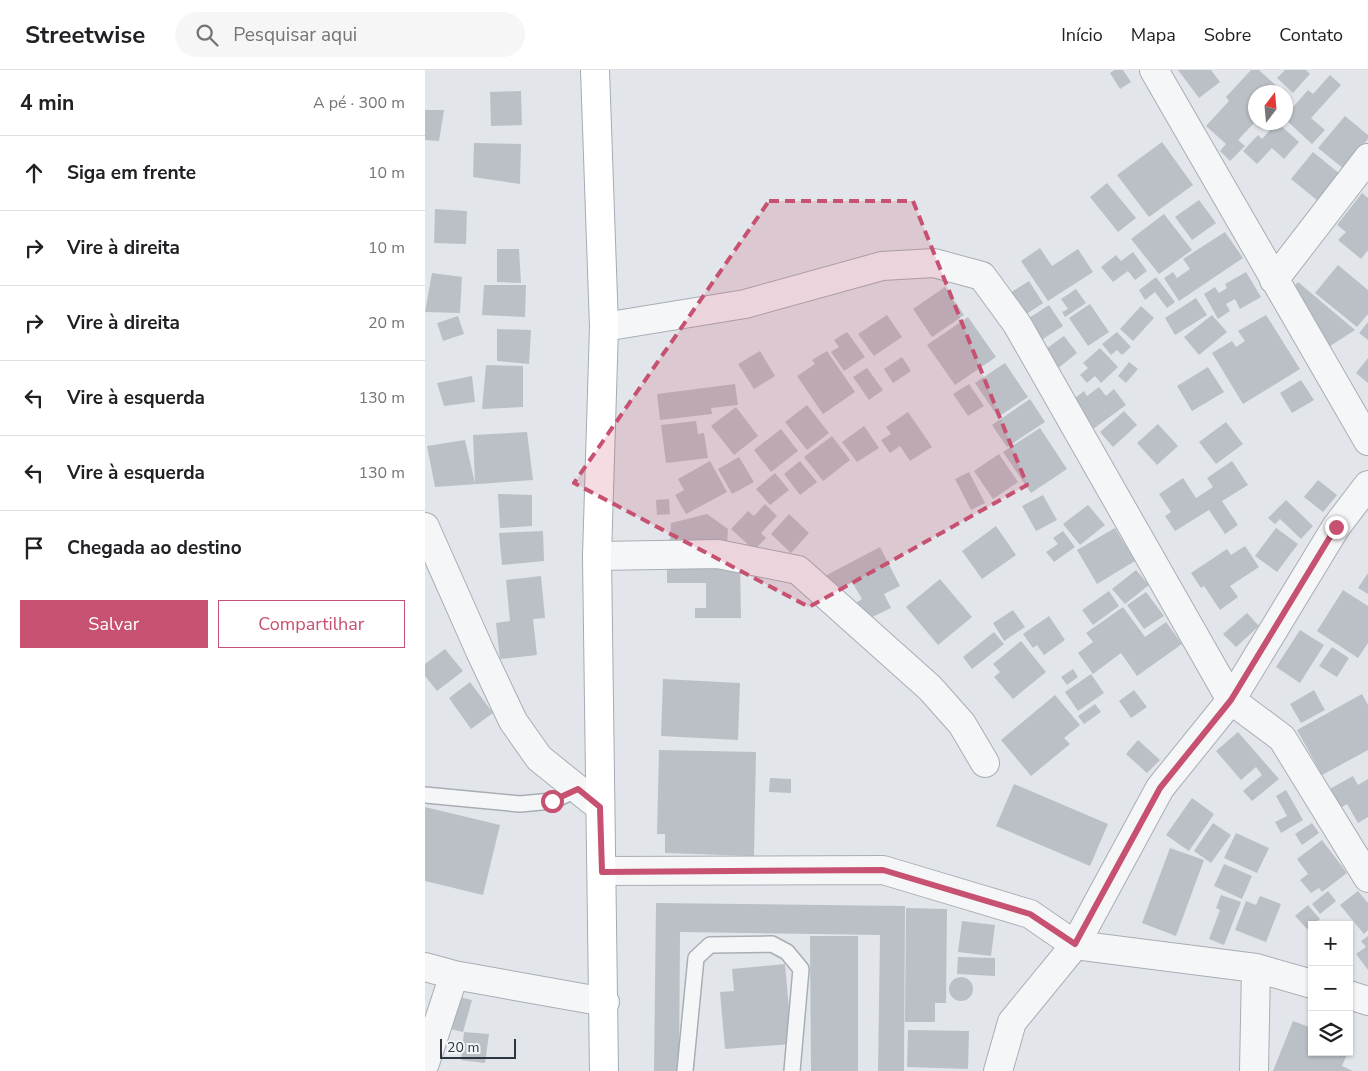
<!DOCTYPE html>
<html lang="pt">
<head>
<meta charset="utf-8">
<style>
  :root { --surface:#fff; --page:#f6f6f6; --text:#202124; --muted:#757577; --line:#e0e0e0; --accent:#c65170 }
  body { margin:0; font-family:"Nunito Sans",sans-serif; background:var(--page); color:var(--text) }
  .controls { position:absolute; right:15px; bottom:15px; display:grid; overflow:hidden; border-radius:0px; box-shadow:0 1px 4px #0004 }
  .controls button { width:45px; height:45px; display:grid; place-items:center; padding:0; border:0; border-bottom:1px solid var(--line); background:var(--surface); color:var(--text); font:25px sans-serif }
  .compass { position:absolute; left:823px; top:15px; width:45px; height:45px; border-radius:50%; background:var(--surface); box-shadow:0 1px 4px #0004; rotate:16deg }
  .scale { position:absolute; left:15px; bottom:12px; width:76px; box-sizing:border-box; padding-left:5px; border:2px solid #2b3641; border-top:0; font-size:14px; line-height:18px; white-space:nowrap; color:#2b3641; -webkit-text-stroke:4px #f2f5f7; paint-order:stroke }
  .stop { position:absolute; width:15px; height:15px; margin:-11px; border:4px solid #c65170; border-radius:50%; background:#fff }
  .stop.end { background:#c65170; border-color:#fff; box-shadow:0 1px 5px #0008 }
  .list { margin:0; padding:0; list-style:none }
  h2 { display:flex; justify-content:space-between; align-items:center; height:65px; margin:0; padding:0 20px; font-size:21px }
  h2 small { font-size:16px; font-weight:400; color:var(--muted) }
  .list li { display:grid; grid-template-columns:32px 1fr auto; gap:15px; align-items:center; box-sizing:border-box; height:75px; padding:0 20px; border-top:1px solid var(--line) }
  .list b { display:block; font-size:19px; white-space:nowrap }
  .list em { font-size:16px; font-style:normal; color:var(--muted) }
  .actions { display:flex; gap:10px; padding:15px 20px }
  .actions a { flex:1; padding:11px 0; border:1px solid var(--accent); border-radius:0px; text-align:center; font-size:18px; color:var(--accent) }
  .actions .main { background:var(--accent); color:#fff }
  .icon { flex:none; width:28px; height:28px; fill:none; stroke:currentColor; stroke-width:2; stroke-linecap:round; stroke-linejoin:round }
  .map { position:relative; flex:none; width:943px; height:1001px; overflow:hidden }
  header { display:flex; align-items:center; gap:30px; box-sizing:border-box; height:70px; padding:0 25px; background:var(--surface); border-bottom:1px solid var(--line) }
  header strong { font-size:24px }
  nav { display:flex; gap:28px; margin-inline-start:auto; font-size:18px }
  .search { width:350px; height:45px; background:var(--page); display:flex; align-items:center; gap:12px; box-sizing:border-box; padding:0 18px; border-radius:28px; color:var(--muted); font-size:19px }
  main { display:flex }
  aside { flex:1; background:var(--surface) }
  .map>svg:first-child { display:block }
  .building { fill:#bac0c6 }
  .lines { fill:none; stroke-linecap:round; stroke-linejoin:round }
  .service-casing { stroke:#a7aeb4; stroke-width:18 }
  .minor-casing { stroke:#a7aeb4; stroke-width:30 }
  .primary-casing { stroke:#a2acb5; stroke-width:30 }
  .service { stroke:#f5f6f8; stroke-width:15 }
  .minor { stroke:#f5f6f8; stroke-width:28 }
  .primary { stroke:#fff; stroke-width:28 }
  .route { stroke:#c65170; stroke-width:6 }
  .marked { fill:#c65170; fill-opacity:0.2; stroke:#c65170; stroke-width:4; stroke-dasharray:10 6; stroke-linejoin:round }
</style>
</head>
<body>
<header>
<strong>Streetwise</strong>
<div class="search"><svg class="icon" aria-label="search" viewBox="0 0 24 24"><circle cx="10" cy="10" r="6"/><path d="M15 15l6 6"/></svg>Pesquisar aqui</div>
<nav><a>Início</a><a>Mapa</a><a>Sobre</a><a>Contato</a></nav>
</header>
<main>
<aside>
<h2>4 min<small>A pé · 300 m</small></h2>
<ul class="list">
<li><svg class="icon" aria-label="ahead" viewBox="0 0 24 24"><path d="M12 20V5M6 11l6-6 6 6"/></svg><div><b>Siga em frente</b></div><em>10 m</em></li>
<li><svg class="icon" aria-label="right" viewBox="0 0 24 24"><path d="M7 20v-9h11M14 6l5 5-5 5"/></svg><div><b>Vire à direita</b></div><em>10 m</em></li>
<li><svg class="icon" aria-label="right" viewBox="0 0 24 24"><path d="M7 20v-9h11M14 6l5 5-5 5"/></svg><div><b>Vire à direita</b></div><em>20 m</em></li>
<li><svg class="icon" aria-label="left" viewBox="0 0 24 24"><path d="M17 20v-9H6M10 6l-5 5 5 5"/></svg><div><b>Vire à esquerda</b></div><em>130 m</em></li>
<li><svg class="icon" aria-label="left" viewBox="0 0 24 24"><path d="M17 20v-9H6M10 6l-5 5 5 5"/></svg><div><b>Vire à esquerda</b></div><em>130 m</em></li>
<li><svg class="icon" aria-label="arrive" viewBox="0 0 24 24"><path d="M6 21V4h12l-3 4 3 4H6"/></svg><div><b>Chegada ao destino</b></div></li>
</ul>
<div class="actions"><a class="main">Salvar</a><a>Compartilhar</a></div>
</aside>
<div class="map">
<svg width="943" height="1001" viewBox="0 0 943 1001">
  <rect width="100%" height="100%" fill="#e2e6ea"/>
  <path class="building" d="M690,0H698L706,12L695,19L685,3Z
    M753,0H786L795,12L774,28Z
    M826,0H834L858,22H831V52H840L835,58L829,53L813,70L820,76L805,91L795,81L801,74L781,56L804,31L801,27Z
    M860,0H881L885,4L868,23L852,8Z
    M905,5L916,15L886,48L900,60L887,74L861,50V45L883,20L888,24Z
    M96,21L97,55L66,56L65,22Z
    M0,40H19L14,71L0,70Z
    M920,46L943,65V69L919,99L893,78Z
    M852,52L874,72L859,89L847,78L832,94L818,81L833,65L837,69Z
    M737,72L768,115L724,147L692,105Z
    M49,73L96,74L95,114L48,107Z
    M888,82L915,104L893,131L866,109Z
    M682,113L711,148L693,162L665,127Z
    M937,123L943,128V180L936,189L913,170L921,162L912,155Z
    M774,130L791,153L767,170L750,147Z
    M10,139L42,141L41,174L9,173Z
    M739,144L767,180L734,204L706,169Z
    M800,162L818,188L754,231L739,208L748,202L752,208L765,199L758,189Z
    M615,178L627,196L653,179L668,202L623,231L596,191Z
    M72,179H94L96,213L72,212Z
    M708,182L722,201L710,210L703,201L688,212L676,197L691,185L696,191Z
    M913,195L943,220V244L932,257L890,223Z
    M821,202L836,227L815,239L810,229L801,234L805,241L793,249L779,224L790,217L794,223L802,218L800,214Z
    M7,203L37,207L35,243L0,242Z
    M731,207L750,232L742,238L730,222L720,230L714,220Z
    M604,211L618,233L600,245L585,223Z
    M873,212L930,260L899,280L862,224Z
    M59,215H101L100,247L57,245Z
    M520,217L539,245L507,267L488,239Z
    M651,219L661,233L640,247L637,242L643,239L636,229Z
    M771,228L782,245L750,265L740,248Z
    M665,234L684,262L663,276L644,248Z
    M624,235L638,256L615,271L601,250Z
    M716,236L729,248L708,271L695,259Z
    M462,245L477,267L449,286L433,264Z
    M787,245L802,262L774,285L759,267Z
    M841,245L875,299L818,334L787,283L807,271L811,277L820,271L813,261Z
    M33,246L39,264L18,271L12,253Z
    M543,247L571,287L530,315L502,275Z
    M943,252V270L934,263Z
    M72,259L106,260L104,294L72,291Z
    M422,262L440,287L419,301L406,282L414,277L409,270Z
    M692,262L706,277L697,285L692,280L686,285L677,274Z
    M639,266L652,283L632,299L618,281Z
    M675,278L693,297L676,313L670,306L662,313L655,305L663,298L658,293Z
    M335,281L350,306L329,319L313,294Z
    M402,281L430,322L398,344L372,306L390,294L387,290Z
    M477,287L486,301L468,313L459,299Z
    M943,288V313L931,303Z
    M704,292L713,299L701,313L693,306Z
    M580,293L603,327L573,347L550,313Z
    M61,295L98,296V337L57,339Z
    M783,297L799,322L767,341L752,316Z
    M442,298L458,320L444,330L428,307Z
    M47,306L50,332L19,336L12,313Z
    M876,310L889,330L867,343L855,323Z
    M310,314L313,335L286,338L287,344L235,350L232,324Z
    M544,314L559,336L543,346L528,324Z
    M674,317L681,326L689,319L701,335L668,359L646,331L659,321L662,326Z
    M605,329L620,352L582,377L567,355Z
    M382,335L404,363L382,380L360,352Z
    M311,337L333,366L309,385L286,356Z
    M699,341L712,355L688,377L675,362Z
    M483,342L507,377L485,391L475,376L465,383L456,370L466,364L461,357Z
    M271,351L273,364L279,363L283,388L241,393L236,355Z
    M801,352L818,374L791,394L774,372Z
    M733,354L753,376L732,395L712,373Z
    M439,356L454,378L432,392L417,372Z
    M615,358L642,399L606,423L578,382Z
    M356,359L373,381L346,402L329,380Z
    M102,362L108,410L10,417L2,376L40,370L50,413L48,365Z
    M407,366L425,390L398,411L379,387Z
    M574,384L593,412L568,429L549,401Z
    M314,387L329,412L307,424L293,399Z
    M285,391L302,422L261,444L250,425L259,420L253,409Z
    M375,391L392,412L375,425L359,404Z
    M807,391L823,415L797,431L813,455L800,464L784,440L750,461L740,446L746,442L734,424L758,408L771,428L788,417L782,408Z
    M544,402L560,433L546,440L530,409Z
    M350,403L364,420L345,435L331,419Z
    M893,410L912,425L898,442L879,427Z
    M73,424L107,425V456L75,458Z
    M618,425L632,450L611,461L597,436Z
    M244,429L245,444L232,445L231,430Z
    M861,430L888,456L876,469L855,449L850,454L843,448Z
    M340,434L352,446L336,463L341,468L329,480L306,459L323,441L329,446Z
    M663,435L680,455L655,475L638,454Z
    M282,444L303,459L302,474L245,470L246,453Z
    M364,444L384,463L366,483L346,464Z
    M571,456L591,485L557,509L537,481Z
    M690,458L710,491L672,514L652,480Z
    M851,458L873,474L852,502L830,486Z
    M118,461L119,491L77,495L74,463Z
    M638,461L650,477L629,492L621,482L633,474L628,468Z
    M820,476L834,497L805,516L813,527L795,540L779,516L776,518L766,503L802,479L806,485Z
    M455,477L475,516L459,524L466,538L441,550L432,532L437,529L427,512L408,521L400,506Z
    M242,492H315L316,548H270V538H281V513H242Z
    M711,500L724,515L700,534L687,519Z
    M943,503V524L933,518Z
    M116,506L120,548L108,549L112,585L75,589L71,553L85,551L81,510Z
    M515,509L547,547L513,575L481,537Z
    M918,520L943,536V573L933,588L892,561Z
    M684,521L694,536L668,555L657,540Z
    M721,522L739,546L719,559L702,535Z
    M698,537L720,567L741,552L757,574L712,606L696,583L668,604L653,583L668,572L661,563Z
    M588,540L600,557L579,571L568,553Z
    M822,543L834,556L811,577L798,564Z
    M624,546L640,570L619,585L612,575L608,578L598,564Z
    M875,560L899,575L875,613L851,597Z
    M569,562L579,574L547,599L538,587Z
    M596,571L621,602L588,629L569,607L575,602L568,594Z
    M907,577L924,588L912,607L894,596Z
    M20,579L38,601L12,621L0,606V594Z
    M648,599L653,607L642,615L636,607Z
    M666,604L679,623L653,641L640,622Z
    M238,609L315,613L313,670L236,666Z
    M45,612L68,643L46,659L24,628Z
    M709,620L722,637L706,648L694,631Z
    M889,620L900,640L876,653L865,634Z
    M937,624L943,635V680L897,705L872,660Z
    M630,625L655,655L639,668L645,674L606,706L576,670Z
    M670,634L676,642L659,654L653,646Z
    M813,662L854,709L827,731L818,721L837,705L831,697L816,710L791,681Z
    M713,670L735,690L722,703L701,684Z
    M234,680L331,682L329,786L240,783V764H232Z
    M928,706L933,715L943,709V747L933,753L922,734L912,740L901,721Z
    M345,708L366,709V723L344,722Z
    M589,714L683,754L665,796L571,756Z
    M861,720L878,750L856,763L850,752L862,746L851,726Z
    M767,728L789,744L764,781L741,765Z
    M0,737L75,755L58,825L0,811Z
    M788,753L806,765L786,793L769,781Z
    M887,753L894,763L877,775L870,764Z
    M811,763L844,778L832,803L799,788Z
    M897,770L922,803L897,822L894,818L886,823L875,810L883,804L872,789Z
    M745,778L779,790L751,866L717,853Z
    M799,794L827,806L817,829L789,816Z
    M903,821L911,831L895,844L887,834Z
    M933,821L943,833V860L939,864L915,835Z
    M796,825L816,832L799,875L784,869L795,840L791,838Z
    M835,826L856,834L841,872L810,860L821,831L831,835Z
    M231,833L480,836L479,1001H453L455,865L255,862L254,1001H229Z
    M883,835L895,849L882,859L870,846Z
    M481,838L522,839L521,933H510V952H480Z
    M537,851L570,855L566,886L533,882Z
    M385,866H433V1001H386Z
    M943,866V900L931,884L941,877L936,871Z
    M533,887L570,888V906L532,904Z
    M360,894L367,974L300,979L295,922L309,921L307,899Z
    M524 919a12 12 0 1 1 24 0a12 12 0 1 1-24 0Z
    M30,926L47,930L38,962L22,958Z
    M868,951L887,958V982H923L917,996L928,1001H848Z
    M483,960L544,961L543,999L482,997Z
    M39,962L64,964L60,993L36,990Z"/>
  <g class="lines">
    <g class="service-casing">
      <path id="service" d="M0,725L95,734L127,731L153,719
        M260,1001L271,888L285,875L347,874L362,882L376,899L367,1001"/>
    </g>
    <g class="minor-casing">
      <path id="minor" d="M729,0L943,371
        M849,210L943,88
        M179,257L320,234L457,196L509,193L557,206L592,254L806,630L857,668L943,808
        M0,457L55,581L88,651L114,688L175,737
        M172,486L293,484L373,500L505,618L537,654L560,693
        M177,801L458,800L605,844L650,875L831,898L887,914
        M0,897L29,905L180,932
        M924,925L943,931
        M0,993L29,905
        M573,1001L587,952L650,875L735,718L806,630L911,457L943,415
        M829,1001L831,898"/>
    </g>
    <g class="primary-casing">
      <path id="primary" d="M170,0L179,257L172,486L179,1001"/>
    </g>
    <use href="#service" class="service"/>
    <use href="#minor" class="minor"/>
    <use href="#primary" class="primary"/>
  </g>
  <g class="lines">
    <path class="route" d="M127,731L153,719L175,737L177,802L458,800L605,844L650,874L735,718L806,630L911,457"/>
  </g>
  <path class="marked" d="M344,131H488L602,415L384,537L149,413Z"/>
</svg>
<div class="controls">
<button>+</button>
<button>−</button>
<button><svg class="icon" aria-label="layers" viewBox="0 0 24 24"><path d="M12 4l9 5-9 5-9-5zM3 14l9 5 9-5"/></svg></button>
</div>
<svg class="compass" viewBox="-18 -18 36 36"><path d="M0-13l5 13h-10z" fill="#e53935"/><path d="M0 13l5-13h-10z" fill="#757577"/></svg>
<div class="scale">20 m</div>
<div class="stop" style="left:127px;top:731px"></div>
<div class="stop end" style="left:911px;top:457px"></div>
</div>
</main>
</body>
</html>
